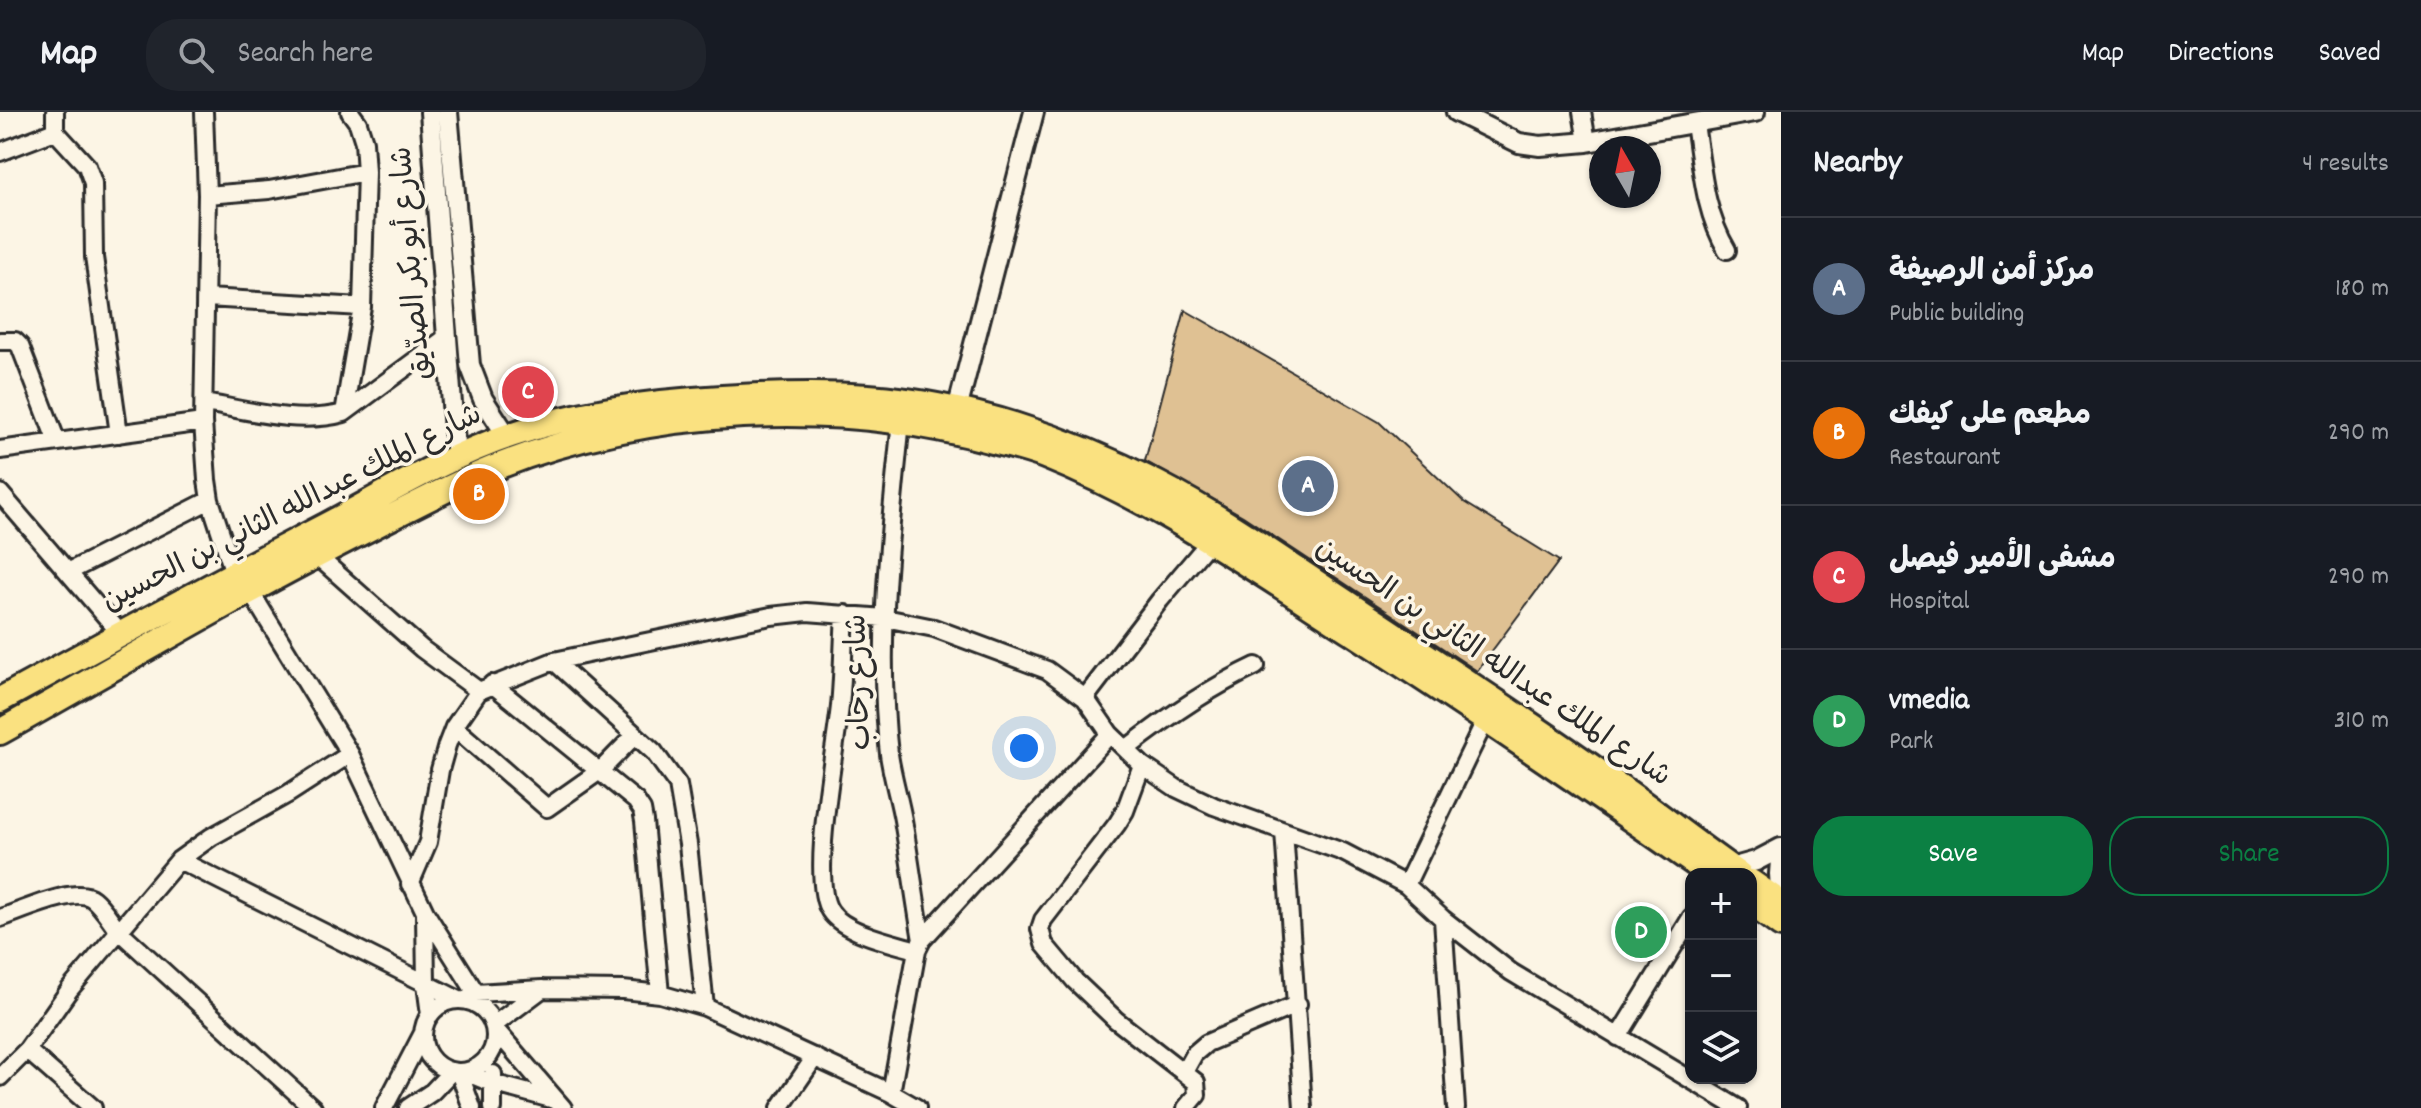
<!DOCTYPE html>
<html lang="en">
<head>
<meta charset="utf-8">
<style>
  :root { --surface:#171b24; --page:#20242c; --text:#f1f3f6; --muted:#9ea1a6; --line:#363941; --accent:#0b8043 }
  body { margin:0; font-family:Dekko,"Playpen Sans Arabic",sans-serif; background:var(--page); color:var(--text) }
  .controls { position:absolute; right:24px; bottom:24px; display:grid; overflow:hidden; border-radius:16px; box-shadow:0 2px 6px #0004 }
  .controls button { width:72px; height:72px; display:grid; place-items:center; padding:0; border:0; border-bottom:2px solid var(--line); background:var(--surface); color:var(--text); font:40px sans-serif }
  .compass { position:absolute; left:1589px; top:24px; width:72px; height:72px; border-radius:50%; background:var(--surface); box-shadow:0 2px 6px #0004; rotate:351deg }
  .you { position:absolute; left:1024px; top:636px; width:28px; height:28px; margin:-20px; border:6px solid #fff; border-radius:50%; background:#1a73e8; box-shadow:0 0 0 12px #1a73e833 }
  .badge { display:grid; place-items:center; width:52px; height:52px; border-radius:50%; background:var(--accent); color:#fff; font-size:26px; font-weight:700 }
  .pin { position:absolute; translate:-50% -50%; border:4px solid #fff; box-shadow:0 2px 8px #0006 }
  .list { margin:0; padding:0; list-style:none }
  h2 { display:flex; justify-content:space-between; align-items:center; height:104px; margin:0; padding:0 32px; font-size:34px }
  h2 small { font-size:26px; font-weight:400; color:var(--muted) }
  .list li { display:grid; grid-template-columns:52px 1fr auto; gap:24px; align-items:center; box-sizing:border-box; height:144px; padding:0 32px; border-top:2px solid var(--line) }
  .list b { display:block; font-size:30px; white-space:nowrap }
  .list p { margin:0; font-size:26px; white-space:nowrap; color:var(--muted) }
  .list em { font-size:26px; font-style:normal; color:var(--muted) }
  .actions { display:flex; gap:16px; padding:24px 32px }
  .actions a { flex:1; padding:18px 0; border:2px solid var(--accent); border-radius:32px; text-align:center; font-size:28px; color:var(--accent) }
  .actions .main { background:var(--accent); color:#fff }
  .icon { flex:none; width:44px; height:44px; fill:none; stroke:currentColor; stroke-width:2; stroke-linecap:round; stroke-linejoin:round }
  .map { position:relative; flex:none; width:1781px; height:996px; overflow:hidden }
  header { display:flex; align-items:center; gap:48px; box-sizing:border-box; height:112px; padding:0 40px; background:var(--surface); border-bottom:2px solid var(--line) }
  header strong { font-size:38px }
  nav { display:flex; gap:44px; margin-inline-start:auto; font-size:28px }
  .search { width:560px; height:72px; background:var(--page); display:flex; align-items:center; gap:20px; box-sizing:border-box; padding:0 28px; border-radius:32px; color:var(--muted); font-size:30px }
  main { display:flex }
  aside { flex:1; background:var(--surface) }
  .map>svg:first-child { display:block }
  .building { fill:#dfc193; stroke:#2b2b2b; stroke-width:2 }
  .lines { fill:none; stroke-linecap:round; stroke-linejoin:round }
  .minor-casing { stroke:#2b2b2b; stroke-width:22 }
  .tertiary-casing { stroke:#2b2b2b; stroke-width:24 }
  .primary-casing { stroke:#2b2b2b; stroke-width:30 }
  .minor { stroke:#fcf5e5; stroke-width:16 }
  .tertiary { stroke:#fcf5e5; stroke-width:18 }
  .primary { stroke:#fae180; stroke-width:24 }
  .labels { text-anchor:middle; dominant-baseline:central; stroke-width:7; stroke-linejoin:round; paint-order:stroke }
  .street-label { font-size:30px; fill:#2b2b2b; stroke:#fcf5e5 }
</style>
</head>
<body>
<header>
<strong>Map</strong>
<div class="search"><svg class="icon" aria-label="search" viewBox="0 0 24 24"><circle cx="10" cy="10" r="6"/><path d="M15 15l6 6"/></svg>Search here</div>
<nav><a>Map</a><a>Directions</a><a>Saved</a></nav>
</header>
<main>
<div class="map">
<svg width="1781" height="996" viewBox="0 0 1781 996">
  <rect width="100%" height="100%" fill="#fcf5e5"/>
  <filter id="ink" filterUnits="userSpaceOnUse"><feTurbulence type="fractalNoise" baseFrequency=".0125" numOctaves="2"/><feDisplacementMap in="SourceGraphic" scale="16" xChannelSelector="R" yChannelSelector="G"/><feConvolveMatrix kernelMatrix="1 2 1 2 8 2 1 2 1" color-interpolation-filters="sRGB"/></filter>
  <g filter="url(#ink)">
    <path class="building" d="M1185,198L1379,310L1464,390L1559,449L1477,559L1243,404L1145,349Z"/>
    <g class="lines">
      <g class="minor-casing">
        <path id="minor" d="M204,0L207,83L203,310L207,368L210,388L234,461
          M1582,0L1587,30
          M1695,12C1702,55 1704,100 1727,138
          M55,19L87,54L93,71L94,145L119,322
          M0,40L55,19V0
          M207,83L269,78L366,60
          M207,186L362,195
          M0,229H15L20,234L57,330
          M205,291C249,299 299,313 344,301L447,225
          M344,301L362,195L366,60L364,30L358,11L350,0
          M901,309C890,419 876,532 889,642C892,664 899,686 903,708C910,748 915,788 922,828
          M0,338L203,310
          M0,381L121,522
          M316,443L422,537L479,579
          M70,459L210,388
          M250,479L350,642L425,800L476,881L482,895
          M845,502C843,533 843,564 840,594C836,636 809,768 830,799C844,821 893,831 917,838
          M554,549L654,640L678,673L688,732L705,895
          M492,572L636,689L642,698L644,709L660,882
          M1085,586L1160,488L1210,429
          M454,615L547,696L601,658L635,623
          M1126,637C1167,605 1209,576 1256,554
          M1142,653L1125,699L1117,712L1043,808L1040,817L1044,832L1075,869L1116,908L1196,970L1197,983L1186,996
          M1284,719L1303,996
          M179,748L459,888
          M410,772L428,730L440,658L447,633L454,615L479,579L554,549L771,504L807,500L885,506L934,516L1047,558L1085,586L1110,622L1142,653L1176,676L1214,694L1343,740L1406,773L1443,807L1511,860L1738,996
          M1406,773L1486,607
          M425,802L426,872L430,903
          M0,806C20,800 76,773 93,787C103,795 110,808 118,818L313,996
          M1443,807L1456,996
          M423 924a36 36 0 1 1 72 0a36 36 0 1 1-72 0Z
          M466,888L476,881L542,877L623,878L660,882L705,895L891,981L917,996
          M494,913L542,877
          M495,917L563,996
          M1618,925L1691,806
          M27,938L93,996
          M459,960L472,996
          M465,960L492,971L555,988
          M1184,960L1194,942L1207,931L1298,892
          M0,965L27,938L70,877L179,748L211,725L288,682L350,642
          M891,981L917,838L922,828L1110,622
          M384,996L423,921
          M408,996L432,980L452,959
          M493,996V962
          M780,996L815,945"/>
      </g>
      <g class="tertiary-casing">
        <path id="tertiary" d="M430,0L456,345
          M448,0L470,253L483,287L507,324
          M1456,0L1519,31L1540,34L1587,30L1755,0
          M957,298L1034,0
          M1781,736L1779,762L1781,791
          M1731,756L1756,749L1781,736"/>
      </g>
      <g class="primary-casing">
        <path id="primary" d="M0,588C108,529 217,470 327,413C387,381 446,345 511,323C578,299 651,290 722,286C770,283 819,281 868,285C967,292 1068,326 1156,371C1228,408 1294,457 1362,501C1446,557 1531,611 1613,670C1656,700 1696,732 1739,762
          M0,620C123,551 244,479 370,416C412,395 455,371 499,354C649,295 835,286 989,328C1008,333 1027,337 1045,344C1155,388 1253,456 1352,520C1473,598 1592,679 1710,762
          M1751,770L1781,791
          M1751,791L1781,813"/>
      </g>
      <use href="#minor" class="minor"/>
      <use href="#tertiary" class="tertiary"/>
      <use href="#primary" class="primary"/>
    </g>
  </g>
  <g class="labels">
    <g class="street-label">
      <text transform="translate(414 151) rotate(-95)">شارع أبو بكر الصدّيق</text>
      <text transform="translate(293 398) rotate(-27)">شارع الملك عبدالله الثاني بن الحسين</text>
      <text transform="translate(1492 552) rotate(34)">شارع الملك عبدالله الثاني بن الحسين</text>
      <text transform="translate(861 570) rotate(-92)">شارع رحاب</text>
    </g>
  </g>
</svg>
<div class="controls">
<button>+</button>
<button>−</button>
<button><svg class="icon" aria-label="layers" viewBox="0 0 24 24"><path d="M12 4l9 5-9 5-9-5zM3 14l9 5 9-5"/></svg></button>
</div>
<svg class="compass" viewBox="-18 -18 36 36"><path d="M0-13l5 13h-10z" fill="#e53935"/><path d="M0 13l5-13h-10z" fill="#9ea1a6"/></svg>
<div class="you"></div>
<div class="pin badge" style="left:1308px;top:374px;background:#5c6f8a">A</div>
<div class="pin badge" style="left:479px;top:382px;background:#e8710a">B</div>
<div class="pin badge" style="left:528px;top:280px;background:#e0444e">C</div>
<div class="pin badge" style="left:1641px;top:820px;background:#2e9e5b">D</div>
</div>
<aside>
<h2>Nearby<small>4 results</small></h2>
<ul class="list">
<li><span class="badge" style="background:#5c6f8a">A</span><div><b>مركز أمن الرصيفة</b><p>Public building</p></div><em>180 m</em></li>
<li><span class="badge" style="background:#e8710a">B</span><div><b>مطعم على كيفك</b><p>Restaurant</p></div><em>290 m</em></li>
<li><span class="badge" style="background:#e0444e">C</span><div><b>مشفى الأمير فيصل</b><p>Hospital</p></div><em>290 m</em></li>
<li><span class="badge" style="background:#2e9e5b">D</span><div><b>vmedia</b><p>Park</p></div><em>310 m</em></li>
</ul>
<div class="actions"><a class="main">Save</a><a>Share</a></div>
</aside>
</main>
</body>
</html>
